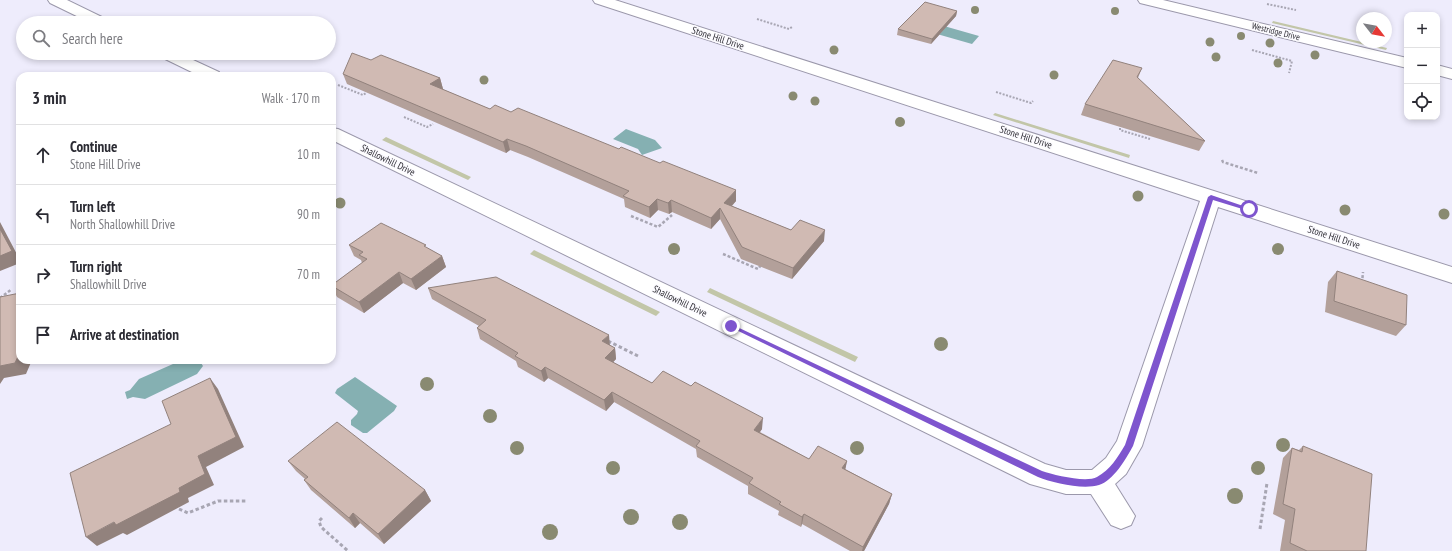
<!DOCTYPE html>
<html lang="en">
<head>
<meta charset="utf-8">
<style>
  :root { --surface:#fff; --page:#f2f2f3; --text:#2b2b33; --muted:#7c7c81; --line:#e1e1e2 }
  body { margin:0; font-family:"PT Sans Narrow",sans-serif; background:var(--page); color:var(--text) }
  .controls { position:absolute; right:12px; top:12px; display:grid; overflow:hidden; border-radius:8px; box-shadow:0 2px 6px #0003 }
  .controls button { width:36px; height:36px; display:grid; place-items:center; padding:0; border:0; border-bottom:1px solid var(--line); background:var(--surface); color:var(--text); font:20px sans-serif }
  .compass { position:absolute; left:1356px; top:12px; width:36px; height:36px; border-radius:50%; background:var(--surface); box-shadow:0 2px 6px #0003; rotate:121deg }
  .stop { position:absolute; width:12px; height:12px; margin:-9px; border:3px solid #7e55ce; border-radius:50%; background:#fff }
  .stop.end { background:#7e55ce; border-color:#fff; box-shadow:0 1px 4px #0008 }
  .list { margin:0; padding:0; list-style:none }
  h2 { display:flex; justify-content:space-between; align-items:center; height:52px; margin:0; padding:0 16px; font-size:17px }
  h2 small { font-size:13px; font-weight:400; color:var(--muted) }
  .list li { display:grid; grid-template-columns:26px 1fr auto; gap:12px; align-items:center; box-sizing:border-box; height:60px; padding:0 16px; border-top:1px solid var(--line) }
  .list b { display:block; font-size:15px; white-space:nowrap }
  .list p { margin:0; font-size:13px; white-space:nowrap; color:var(--muted) }
  .list em { font-size:13px; font-style:normal; color:var(--muted) }
  .icon { flex:none; width:22px; height:22px; fill:none; stroke:currentColor; stroke-width:2; stroke-linecap:round; stroke-linejoin:round }
  .map { position:relative; flex:none; width:1452px; height:551px; overflow:hidden }
  .search { position:absolute; background:var(--surface); box-shadow:0 2px 6px #0003; left:16px; top:16px; width:320px; height:44px; display:flex; align-items:center; gap:10px; box-sizing:border-box; padding:0 14px; border-radius:22px; color:var(--muted); font-size:15px }
  .panel { position:absolute; background:var(--surface); box-shadow:0 2px 6px #0003; left:16px; top:72px; width:320px; height:292px; border-radius:12px }
  .map>svg:first-child { display:block }
  .green { fill:#c2c6a8 }
  .water { fill:#85b0b2 }
  .lines { fill:none; stroke-linecap:round; stroke-linejoin:round }
  .street-casing { stroke:#9b98ab; stroke-width:2 }
  .path-far2 { stroke:#a8a6b3; stroke-width:2; stroke-dasharray:2 1.5; stroke-linecap:butt }
  .path-far1 { stroke:#a8a6b3; stroke-width:2.5; stroke-dasharray:3 2; stroke-linecap:butt }
  .path { stroke:#a8a6b3; stroke-width:3; stroke-dasharray:3.5 2.5; stroke-linecap:butt }
  .street { fill:#fff; fill-rule:evenodd }
  .tree { fill:#898a71 }
  .wall { fill:#b3a09a }
  .shaded-wall { fill:#92827d }
  .building { fill:#d0bab3; stroke:#92827d }
  .route { fill:#7e55ce }
  .labels { text-anchor:middle; dominant-baseline:central; stroke-width:3; stroke-linejoin:round; paint-order:stroke }
  .far-street-label { font-size:9px; fill:#2e2d34; stroke:#fcfbff }
  .street-label { font-size:10px; fill:#2e2d34; stroke:#fcfbff }
</style>
</head>
<body>
<div class="map">
<svg width="1452" height="551" viewBox="0 0 1452 551">
  <rect width="100%" height="100%" fill="#eeecfc"/>
  <path class="green" d="M1273,21L1387,48L1386,50L1272,23Z
    M995,113L1130,155L1129,158L993,115Z
    M386,137L471,177L468,180L382,140Z
    M534,250L660,312L656,316L530,254Z
    M710,288L858,357L855,362L707,292Z"/>
  <path class="water" d="M944,26L979,36L972,44L937,34Z
    M626,129L655,140L662,148L642,155L638,149L613,139Z
    M182,360H199L203,366L197,374L145,399L133,397L127,399L125,392L130,390L139,379Z
    M355,377L397,406L394,411L367,433H363L351,425V420L357,414L358,411L335,393L337,389Z"/>
  <g class="lines">
    <g class="street-casing">
      <path id="street" d="M48,0H67L108,20L111,23H91L50,3Z
        M593,0H615L1452,267V283L1218,207L1142,446L1126,474L1115,484L1135,516L1131,525L1121,529L1111,525L1091,494H1066L1030,484L332,140V128L338,129L1045,464L1066,470H1092L1106,458L1117,441L1200,201L595,3Z
        M1138,0H1163L1407,58V68L1140,3Z
        M157,53H178L219,72L221,76H200L159,56Z
        M1437,65L1452,69V79L1437,75Z"/>
    </g>
    <path class="path-far2" d="M1267,4L1296,10
      M757,19L789,29L792,27
      M1252,50L1292,61L1289,73
      M338,85L363,95L366,93
      M996,92L1031,103L1033,101
      M404,117L427,127L433,124
      M1120,128V130L1150,139"/>
    <path class="path-far1" d="M1222,160L1223,162L1258,173
      M631,216L658,227L672,215
      M723,254L758,269L761,265
      M1362,283L1363,272
      M0,298L12,289"/>
    <path class="path" d="M608,341L638,356
      M179,509L188,513L218,501H247
      M322,518L319,521L321,527L348,551
      M1260,529L1267,483"/>
    <use href="#street" class="street"/>
  </g>
  <g class="tree">
    <circle cx="975" cy="10" r="4"/>
    <circle cx="1115" cy="11" r="4"/>
    <circle cx="1241" cy="36" r="4"/>
    <circle cx="1210" cy="42" r="4.5"/>
    <circle cx="1270" cy="43" r="4.5"/>
    <circle cx="834" cy="50" r="4.5"/>
    <circle cx="1315" cy="55" r="4.5"/>
    <circle cx="1216" cy="57" r="4.5"/>
    <circle cx="1278" cy="63" r="4.5"/>
    <circle cx="1054" cy="75" r="4.5"/>
    <circle cx="484" cy="80" r="4.5"/>
    <circle cx="793" cy="96" r="4.5"/>
    <circle cx="815" cy="101" r="4.5"/>
    <circle cx="900" cy="122" r="5"/>
    <circle cx="1138" cy="196" r="5.5"/>
    <circle cx="340" cy="203" r="5.5"/>
    <circle cx="1345" cy="210" r="5.5"/>
    <circle cx="1444" cy="214" r="5.5"/>
    <circle cx="674" cy="249" r="6"/>
    <circle cx="1278" cy="249" r="6"/>
    <circle cx="941" cy="344" r="7"/>
    <circle cx="427" cy="384" r="7"/>
    <circle cx="490" cy="416" r="7"/>
    <circle cx="1283" cy="445" r="7"/>
    <circle cx="517" cy="448" r="7"/>
    <circle cx="857" cy="448" r="7"/>
    <circle cx="613" cy="468" r="7"/>
    <circle cx="1258" cy="468" r="7"/>
    <circle cx="1235" cy="496" r="8"/>
    <circle cx="631" cy="517" r="8"/>
    <circle cx="680" cy="522" r="8"/>
    <circle cx="550" cy="532" r="8"/>
  </g>
  <path class="wall" d="M957,11L956,16L931,44L897,35L898,29Z
    M371,60L440,78L443,89H442L490,109L736,201L732,206L791,230L824,241L792,279L741,259L720,219L711,229L672,212L669,214L658,210L650,218L625,207L624,199L528,157L510,150L506,153L347,84L343,74Z
    M1142,68L1138,78L1205,141L1199,151L1081,115L1085,104Z
    M349,245L427,248L442,256L446,267L416,290L403,283L364,313L337,297L332,287V285L362,263L361,260L354,256Z
    M1337,271L1406,325L1396,336L1325,312L1328,282Z
    M428,288L610,345L615,348L616,359L613,362L652,383L762,429L760,432L809,459L847,461L845,469L892,494L889,504L864,551H850L802,524L801,527L778,515L779,511L748,494V486L697,457L696,449L614,402L606,411L548,378L544,382L518,367L516,361L480,339L477,328L479,326L432,299Z
    M1303,446L1366,551H1280L1285,520L1273,514L1283,458L1292,448L1299,450Z
    M288,461L425,490L431,501L384,544L360,523L355,528L311,490L304,480L305,479L296,471Z"/>
  <path class="shaded-wall" d="M957,11L956,16L931,44L932,39Z
    M440,78L443,89L433,95L430,84Z
    M507,139L510,150L506,153L503,142Z
    M736,190V201L724,214V203Z
    M657,199L658,210L650,218L649,207Z
    M671,200L672,212L669,214L668,203Z
    M720,208V219L711,229V218Z
    M0,222L20,260V263L0,271Z
    M825,230L824,241L792,279L793,268Z
    M442,256L446,267L416,290L411,279Z
    M399,272L403,283L364,313L359,302Z
    M609,335L610,346L602,341Z
    M615,348L616,359L607,369L605,358Z
    M20,352V360H32L26,374L4,378L0,384V366Z
    M545,367L548,378L544,382L541,371Z
    M210,378L218,389L244,447L206,467L214,485L188,498L189,502L127,535L123,533L97,546L86,537L179,488L198,456Z
    M612,392L614,402L606,411L604,400Z
    M763,418L762,429L754,440V430Z
    M847,461L845,471L842,468Z
    M425,490L431,501L384,544L378,534Z
    M892,494L889,504L864,551H862L863,547Z
    M353,513L360,523L355,528L349,518Z
    M804,514L802,524L801,527L802,517Z"/>
  <path class="building" d="M925,2L957,11L932,39L898,29Z
    M352,53L371,60L381,55L440,78L430,84L490,109L495,105L511,112L518,108L619,149L621,147L660,163L663,161L736,190L724,203L791,230L800,220L825,230L793,268L742,247L720,208L711,218L671,200L668,203L657,199L649,207L623,196L629,191L526,146L507,139L503,142L343,74Z
    M1113,60L1142,68L1137,77L1205,141L1085,104Z
    M381,223L426,245L424,246L442,256L411,279L399,272L359,302L332,286V285L367,259L359,255L363,252L349,245Z
    M0,229L12,251L0,256Z
    M1337,271L1407,295L1406,325L1334,301Z
    M496,277L609,335L602,341L615,348L605,358L652,383L663,371L691,386L695,382L763,418L754,430L809,459L818,446L847,461L842,468L892,494L863,547L804,514L802,517L779,504L781,502L749,483L753,478L696,446L700,441L612,392L604,400L545,367L541,371L515,356L518,353L477,328L486,320L428,288Z
    M20,293V352L15,363L0,366V297Z
    M210,378L236,437L198,456L205,474L179,488L180,492L116,525L114,522L86,537L70,473L171,424L162,401Z
    M337,422L425,490L378,534L353,513L349,518L304,480L308,477L288,461Z
    M1303,446L1372,474L1366,551H1307L1290,543L1295,509L1283,504L1292,448L1302,452Z"/>
  <path class="route" d="M1211,195L1252,209L1249,211L1213,200L1133,446C1126,459 1113,481 1099,485C1083,490 1053,483 1038,477L728,326L729,325H733L1042,471C1054,475 1086,483 1097,477C1110,470 1118,457 1125,445L1208,197Z"/>
  <g class="labels">
    <g class="far-street-label">
      <text transform="translate(1276 31) rotate(14)">Westridge Drive</text>
    </g>
    <g class="street-label">
      <text transform="translate(718 38) rotate(18)">Stone Hill Drive</text>
      <text transform="translate(1026 137) rotate(18)">Stone Hill Drive</text>
      <text transform="translate(388 160) rotate(26)">Shallowhill Drive</text>
      <text transform="translate(1334 237) rotate(18)">Stone Hill Drive</text>
      <text transform="translate(680 301) rotate(26)">Shallowhill Drive</text>
    </g>
  </g>
</svg>
<div class="controls">
<button>+</button>
<button>−</button>
<button><svg class="icon" aria-label="locate" viewBox="0 0 24 24"><circle cx="12" cy="12" r="6"/><path d="M12 2v4M12 18v4M2 12h4M18 12h4"/></svg></button>
</div>
<svg class="compass" viewBox="-18 -18 36 36"><path d="M0-13l5 13h-10z" fill="#e53935"/><path d="M0 13l5-13h-10z" fill="#7c7c81"/></svg>
<div class="stop" style="left:1249px;top:209px"></div>
<div class="stop end" style="left:731px;top:326px"></div>
<div class="search"><svg class="icon" aria-label="search" viewBox="0 0 24 24"><circle cx="10" cy="10" r="6"/><path d="M15 15l6 6"/></svg>Search here</div>
<section class="panel">
<h2>3 min<small>Walk · 170 m</small></h2>
<ul class="list">
<li><svg class="icon" aria-label="ahead" viewBox="0 0 24 24"><path d="M12 20V5M6 11l6-6 6 6"/></svg><div><b>Continue</b><p>Stone Hill Drive</p></div><em>10 m</em></li>
<li><svg class="icon" aria-label="left" viewBox="0 0 24 24"><path d="M17 20v-9H6M10 6l-5 5 5 5"/></svg><div><b>Turn left</b><p>North Shallowhill Drive</p></div><em>90 m</em></li>
<li><svg class="icon" aria-label="right" viewBox="0 0 24 24"><path d="M7 20v-9h11M14 6l5 5-5 5"/></svg><div><b>Turn right</b><p>Shallowhill Drive</p></div><em>70 m</em></li>
<li><svg class="icon" aria-label="arrive" viewBox="0 0 24 24"><path d="M6 21V4h12l-3 4 3 4H6"/></svg><div><b>Arrive at destination</b></div></li>
</ul>
</section>
</div>
</body>
</html>
